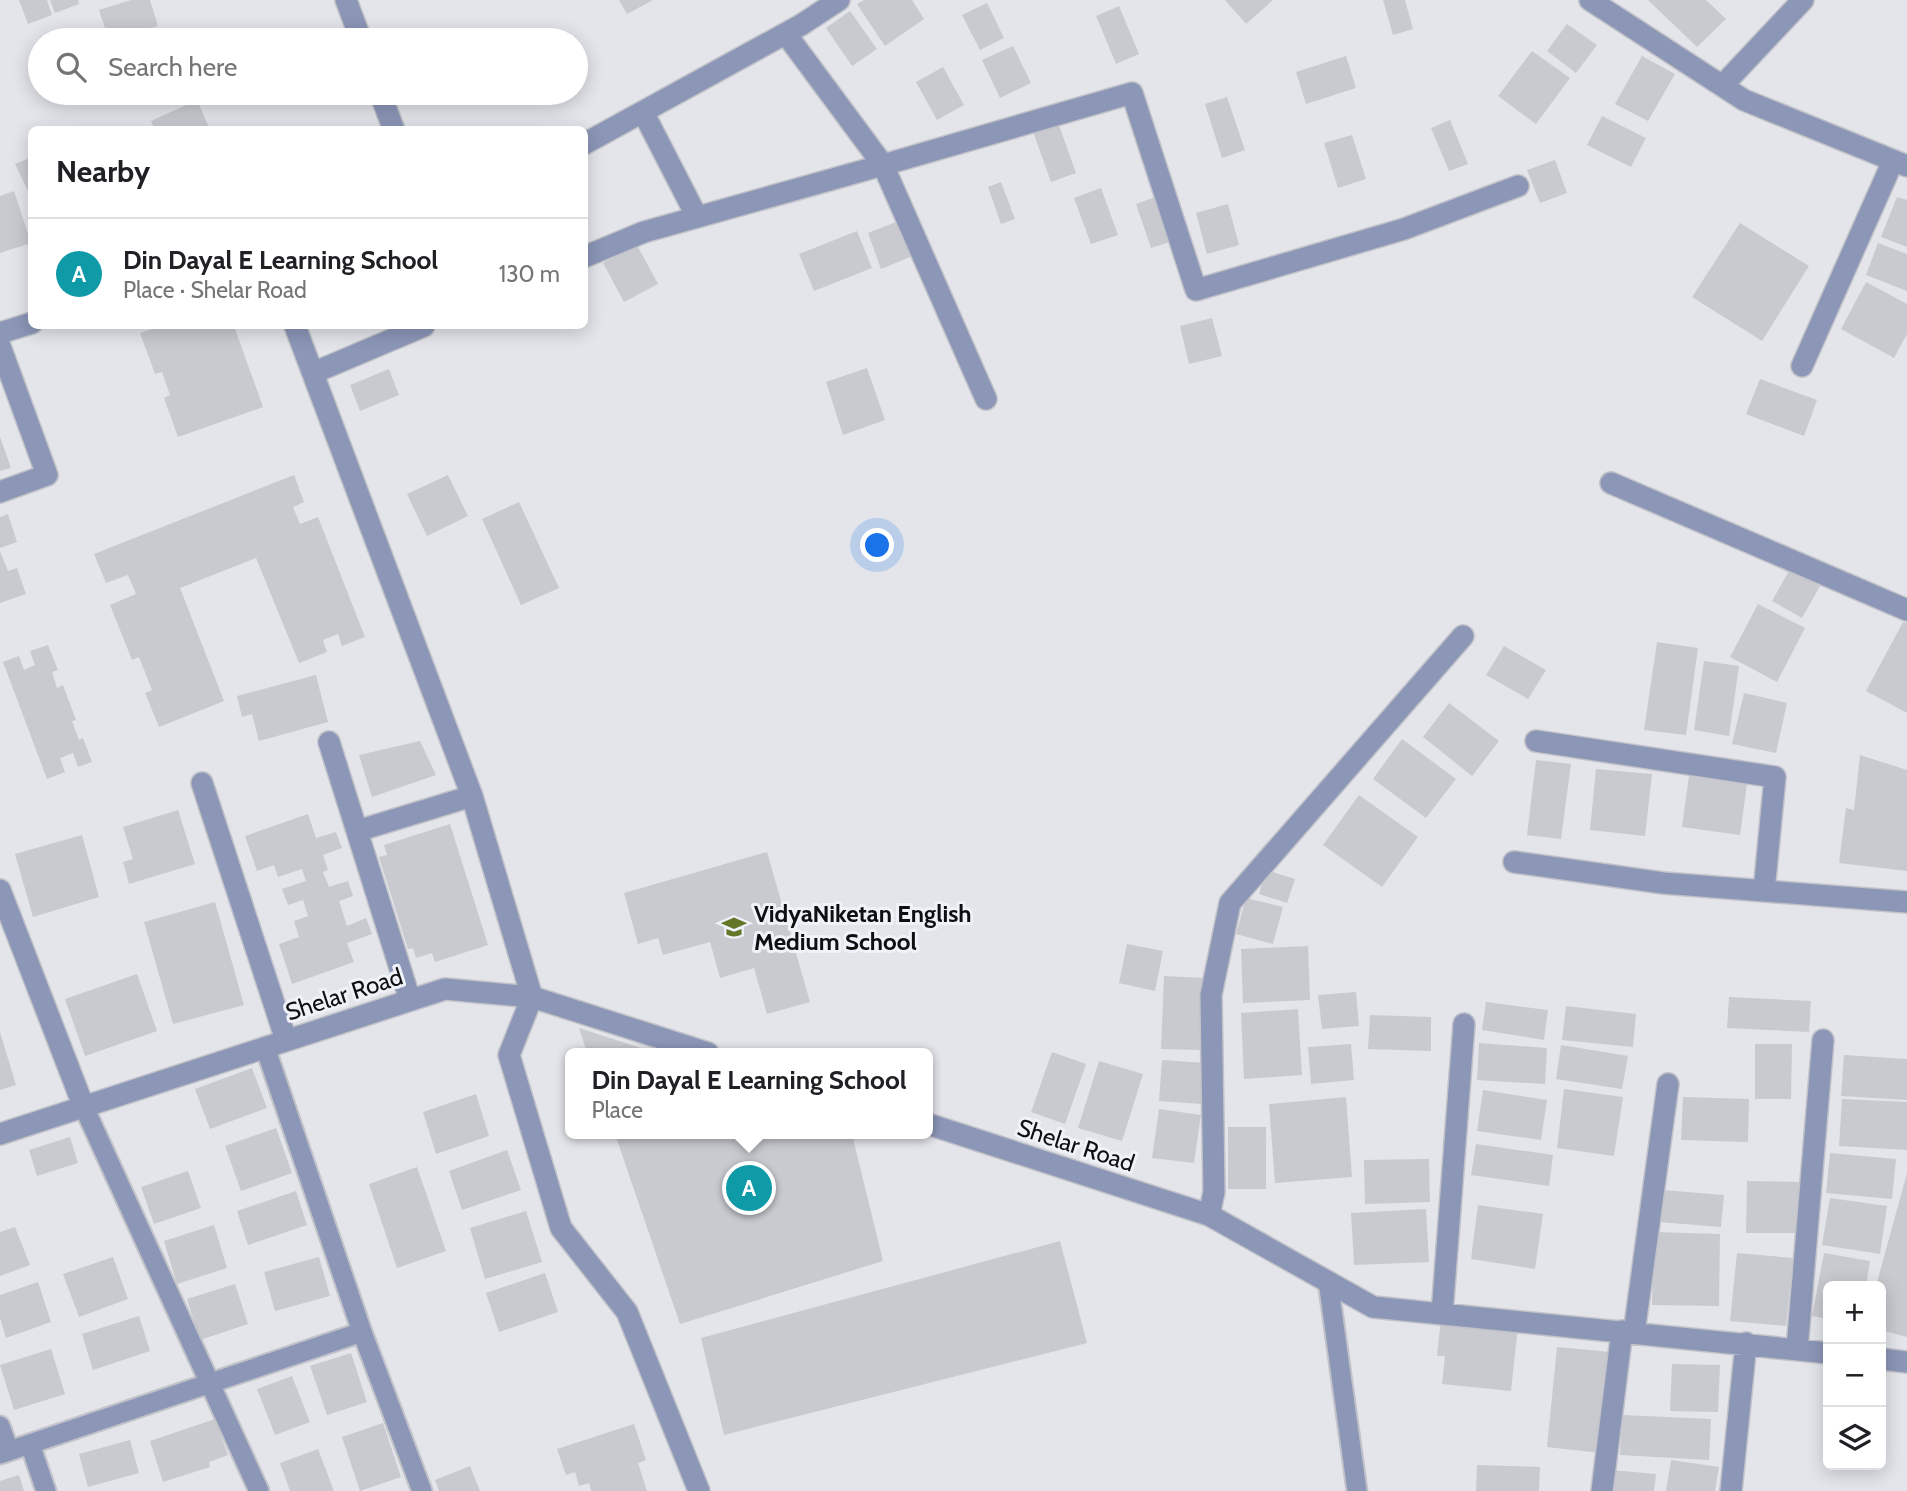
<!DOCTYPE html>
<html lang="en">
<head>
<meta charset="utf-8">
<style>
  :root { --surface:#fff; --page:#f2f2f2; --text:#202124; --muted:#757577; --line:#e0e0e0; --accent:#111827 }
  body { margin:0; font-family:Cabin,sans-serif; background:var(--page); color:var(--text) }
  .controls { position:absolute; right:21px; bottom:21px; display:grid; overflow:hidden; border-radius:10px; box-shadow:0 4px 18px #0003 }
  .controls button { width:63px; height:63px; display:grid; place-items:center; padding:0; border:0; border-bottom:2px solid var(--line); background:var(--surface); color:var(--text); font:35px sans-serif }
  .you { position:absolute; left:878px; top:546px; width:24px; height:24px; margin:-18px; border:5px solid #fff; border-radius:50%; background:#1a73e8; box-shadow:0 0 0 10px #1a73e833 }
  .badge { display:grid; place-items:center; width:46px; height:46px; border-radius:50%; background:var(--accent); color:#fff; font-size:23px; font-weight:700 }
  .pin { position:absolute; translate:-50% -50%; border:4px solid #fff; box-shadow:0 2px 7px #0006 }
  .popup { position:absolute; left:565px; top:1048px; width:368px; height:91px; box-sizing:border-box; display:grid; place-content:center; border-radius:10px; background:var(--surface); filter:drop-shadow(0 2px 5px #0005); font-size:23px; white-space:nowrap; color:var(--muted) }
  .popup b { font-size:26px; color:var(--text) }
  .popup::after { content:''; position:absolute; left:50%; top:100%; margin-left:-14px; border:14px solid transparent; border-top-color:var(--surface) }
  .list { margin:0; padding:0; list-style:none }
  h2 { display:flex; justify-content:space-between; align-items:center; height:91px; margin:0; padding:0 28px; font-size:30px }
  h2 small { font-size:23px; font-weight:400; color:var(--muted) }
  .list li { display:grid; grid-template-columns:46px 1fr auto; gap:21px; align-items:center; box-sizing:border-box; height:112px; padding:0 28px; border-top:2px solid var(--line) }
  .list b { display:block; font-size:26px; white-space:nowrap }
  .list p { margin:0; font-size:23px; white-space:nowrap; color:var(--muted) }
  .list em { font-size:23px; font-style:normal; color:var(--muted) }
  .icon { flex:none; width:38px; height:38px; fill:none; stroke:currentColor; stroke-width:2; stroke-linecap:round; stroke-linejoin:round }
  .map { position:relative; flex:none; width:1907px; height:1491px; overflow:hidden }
  .search { position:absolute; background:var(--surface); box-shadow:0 4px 18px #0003; left:28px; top:28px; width:560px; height:77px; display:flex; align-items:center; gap:18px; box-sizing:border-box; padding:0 24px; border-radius:38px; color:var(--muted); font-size:26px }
  .panel { position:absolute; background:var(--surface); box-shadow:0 4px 18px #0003; left:28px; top:126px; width:560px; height:203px; border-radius:10px }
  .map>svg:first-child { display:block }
  .building { fill:#c8cad0 }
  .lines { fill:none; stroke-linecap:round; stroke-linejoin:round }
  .lane-casing { stroke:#c1c3c8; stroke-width:23 }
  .street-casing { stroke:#c1c3c8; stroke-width:24 }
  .lane { stroke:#8c96b7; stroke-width:19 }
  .street { stroke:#8c96b7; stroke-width:21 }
  .labels { text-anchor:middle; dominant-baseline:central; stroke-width:6; stroke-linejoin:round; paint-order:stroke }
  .poi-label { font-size:24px; font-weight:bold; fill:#0e0f11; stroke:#f0f2f9; text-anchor:start }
  .street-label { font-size:24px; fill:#0e0f11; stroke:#f0f2f9 }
</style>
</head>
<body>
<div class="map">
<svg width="1907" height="1491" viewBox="0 0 1907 1491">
  <rect width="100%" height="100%" fill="#e3e5eb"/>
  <path class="building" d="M19,0H47L52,15L28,24Z
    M50,0H78L79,4L55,13Z
    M131,0H150L158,26L109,40L99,10Z
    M619,0H653L627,14Z
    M864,0H912L924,19L885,46L857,4Z
    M1225,0H1273L1246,24Z
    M1383,0H1405L1413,29L1393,35Z
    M1648,0H1706L1726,19L1697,47Z
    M987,3L1004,38L980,50L962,15Z
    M1119,6L1139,54L1116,64L1096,16Z
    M850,11L877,49L852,66L826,28Z
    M1567,24L1597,45L1576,73L1547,51Z
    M1013,46L1031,83L1000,98L982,60Z
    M1532,51L1570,78L1536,124L1498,96Z
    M1346,56L1356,88L1306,104L1296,72Z
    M1642,56L1675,74L1648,121L1615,104Z
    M943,67L964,105L937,120L916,82Z
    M1227,97L1245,150L1222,158L1205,104Z
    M197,100L210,130H155L151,121Z
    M1602,116L1646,138L1631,167L1587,145Z
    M1057,120L1076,173L1051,182L1032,129Z
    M1450,120L1468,164L1449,171L1431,128Z
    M1352,135L1366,179L1338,188L1324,143Z
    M32,157V199L15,164Z
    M1555,160L1567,193L1540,203L1527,170Z
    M1001,182L1015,219L1001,224L988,187Z
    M1101,188L1118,235L1091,244L1074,198Z
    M14,191L31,243L0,253V196Z
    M1158,196L1173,241L1151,248L1136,204Z
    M1897,197L1907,200V247L1881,237Z
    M1228,204L1239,245L1207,254L1196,213Z
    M901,220L915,255L881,269L868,233Z
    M1740,223L1809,266L1762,341L1692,297Z
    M857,231L872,268L814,291L799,254Z
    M1878,243L1907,254V291L1866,275Z
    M637,245L658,284L624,302L603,263Z
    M1866,282L1907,304V334L1894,358L1841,329Z
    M1212,318L1222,356L1189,364L1180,326Z
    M162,326H234L263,407L178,437L164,398L170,395L162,372L155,374L140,333Z
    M867,368L885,420L843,435L826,382Z
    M389,369L399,395L360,411L350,385Z
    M1760,379L1817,400L1804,436L1746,414Z
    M0,437L11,468L0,471Z
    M294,475L304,502L293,507L300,524L318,517L365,637L342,646L338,634L323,640L327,652L299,663L256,558L180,588L224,701L159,727L145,693L152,690L139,657L132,660L110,605L136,594L128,575L106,583L94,554Z
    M448,475L468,516L427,536L407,494Z
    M519,502L559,588L521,605L482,519Z
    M8,514L17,542L0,548V517Z
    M0,551L8,571L17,568L26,594L0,603Z
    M1790,569L1820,586L1802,618L1772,601Z
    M1758,604L1805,628L1777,682L1730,657Z
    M1903,622L1907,623V713L1866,691Z
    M1657,642L1698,648L1686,735L1644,730Z
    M48,645L58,670L52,672L57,688L63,685L76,720L72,721L79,740L83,738L92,762L78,767L73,753L60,758L65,772L47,779L3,662L19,656L24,670L35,665L30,651Z
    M1504,646L1546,670L1528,699L1486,675Z
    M1704,661L1739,666L1729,736L1694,730Z
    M316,675L328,722L259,741L252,714L242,717L237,696Z
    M1744,693L1787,703L1776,753L1732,744Z
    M1449,703L1499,741L1472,776L1423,737Z
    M1402,739L1456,779L1426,818L1373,779Z
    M420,741L436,775L372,797L359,755Z
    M1860,755L1907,770V871L1839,863L1846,808L1854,810Z
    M1536,760L1571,764L1561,839L1527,835Z
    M1596,769L1652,774L1645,836L1590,830Z
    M1689,776L1747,784L1740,835L1682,827Z
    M1359,795L1418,837L1382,887L1323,845Z
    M178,810L195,864L129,884L123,862L133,859L123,827Z
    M308,814L316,838L336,832L342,848L323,855L328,870L323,872L329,887L348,881L353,896L339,901L347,926L366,918L372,934L347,943L354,962L292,984L279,944L299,937L294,921L308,916L303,900L288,905L282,889L306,881L302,869L278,877L274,865L257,871L245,836Z
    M450,824L488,945L435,962L432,953L416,958L413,948L408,949L379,857L387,855L384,845Z
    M82,835L99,897L33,917L15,854Z
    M767,852L810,1002L767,1014L754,968L720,978L710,942L663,955L658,938L638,944L624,893Z
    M1266,870L1295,879L1287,903L1259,894Z
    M1246,898L1283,907L1273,944L1236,934Z
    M215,902L244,1005L173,1024L144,922Z
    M1127,944L1163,951L1155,991L1119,983Z
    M1308,946L1310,1000L1243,1003L1241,949Z
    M137,974L157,1031L85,1056L65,999Z
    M1164,976L1204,978L1201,1050L1161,1049Z
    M1356,992L1359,1026L1322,1029L1318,995Z
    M1729,997L1811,1001L1809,1032L1727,1028Z
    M1486,1002L1548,1010L1544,1040L1482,1030Z
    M1566,1006L1636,1014L1633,1047L1562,1040Z
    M1298,1009L1302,1075L1244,1079L1241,1013Z
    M1370,1015L1431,1017V1051L1368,1049Z
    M579,1028L656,1053H587Z
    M0,1032L16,1085L0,1090Z
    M1479,1043L1547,1048L1545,1084L1477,1080Z
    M1351,1044L1354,1080L1311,1084L1308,1047Z
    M1755,1044H1792L1791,1099H1755Z
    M1561,1045L1628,1056L1622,1089L1556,1079Z
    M1052,1052L1086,1064L1065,1124L1031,1112Z
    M1844,1055L1907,1059V1100L1841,1096Z
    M1162,1060L1206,1063L1202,1104L1159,1101Z
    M1099,1061L1143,1074L1122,1141L1078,1128Z
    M252,1068L267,1108L210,1129L195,1089Z
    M1564,1089L1623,1097L1614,1156L1557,1148Z
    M1483,1090L1547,1100L1541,1140L1477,1131Z
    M476,1094L489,1136L436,1154L423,1112Z
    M1346,1097L1352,1177L1275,1183L1269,1104Z
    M1683,1097L1749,1099L1748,1142L1681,1140Z
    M1842,1099L1907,1102V1150L1839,1146Z
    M1159,1109L1201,1115L1194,1163L1152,1158Z
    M1228,1127H1266V1189H1228Z
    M276,1128L292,1173L241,1191L225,1146Z
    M615,1134H852L883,1261L680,1324Z
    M70,1137L78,1163L37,1176L29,1150Z
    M1476,1144L1553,1155L1549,1186L1471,1175Z
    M507,1150L521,1190L462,1210L449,1171Z
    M1830,1153L1896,1159L1892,1199L1826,1193Z
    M1429,1159L1430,1202L1365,1204L1364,1160Z
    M417,1167L446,1251L397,1268L369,1184Z
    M188,1171L201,1208L154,1224L141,1187Z
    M1907,1173V1337L1881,1330V1286H1876Z
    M1747,1181L1801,1182L1800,1233H1746Z
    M1662,1190L1724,1195L1721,1227L1658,1222Z
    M296,1191L307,1225L248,1245L237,1211Z
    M1830,1198L1887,1206L1880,1254L1822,1245Z
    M1478,1205L1543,1214L1535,1269L1471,1259Z
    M1426,1209L1429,1262L1354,1265L1351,1213Z
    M526,1211L542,1262L485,1279L470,1228Z
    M214,1225L227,1268L177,1284L164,1241Z
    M15,1227L30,1265L0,1276V1232Z
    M1654,1232L1720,1234L1719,1306L1652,1305Z
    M1060,1241L1087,1343L724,1435L701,1338Z
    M1737,1253L1793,1258L1786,1326L1730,1321Z
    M1824,1253L1870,1261L1866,1286H1828V1319L1812,1316Z
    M113,1257L128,1299L79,1317L63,1274Z
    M319,1257L330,1296L275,1311L264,1272Z
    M545,1273L558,1312L499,1332L486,1293Z
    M38,1282L51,1322L6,1338L0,1318V1295Z
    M235,1284L248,1324L200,1340L187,1299Z
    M139,1316L150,1351L93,1370L82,1334Z
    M1441,1319L1518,1326L1511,1391L1442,1384L1445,1356H1437Z
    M1557,1347L1611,1352L1601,1453L1547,1447Z
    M51,1349L65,1394L14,1410L0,1365Z
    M351,1353L367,1402L327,1415L310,1366Z
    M1672,1364L1720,1365L1718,1412L1670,1411Z
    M292,1376L310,1422L275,1435L257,1389Z
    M1622,1415L1711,1419L1709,1460L1620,1455Z
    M215,1419L228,1455L209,1462L210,1467L163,1482L150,1441Z
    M383,1423L401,1477L360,1491L342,1437Z
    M634,1424L646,1460L638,1463L647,1491H591L589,1483L579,1486L575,1472L566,1475L557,1449Z
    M130,1440L139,1473L88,1487L79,1454Z
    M318,1449L334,1491H290L280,1463Z
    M1671,1460L1719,1467L1715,1491H1666Z
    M1477,1465L1540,1467L1539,1491H1476Z
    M470,1466L480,1491H439L435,1480Z
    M1611,1470L1656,1474L1654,1491H1609Z
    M19,1475L24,1491H0V1481Z"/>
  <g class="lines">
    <g class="lane-casing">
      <path id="lane" d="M83,1105L259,1491
        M1328,1281L1357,1491
        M362,1332L422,1491
        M0,1426L9,1451
        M30,1444L46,1491
        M0,1454L362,1332L265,1047"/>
    </g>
    <g class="street-casing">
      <path id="street" d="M346,0L361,40
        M1590,0L1744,100L1907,166
        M786,34L883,165L1132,93L1196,290L1404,229L1518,186
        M1723,85L1803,0
        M380,93L394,130
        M643,112L697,217
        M584,144L801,25L839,0
        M584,257L644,232L883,165L986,399
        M295,326L472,796L532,997L509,1055L561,1228L627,1312L699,1491
        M0,333L32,323
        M0,346L47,475L0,492
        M1802,366L1893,161
        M313,373L424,326
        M1611,483L1907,610
        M1536,741L1775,777L1764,891
        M329,742L410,1000
        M202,783L286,1040
        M357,831L472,796
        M1514,862L1663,883L1907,902
        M0,890L83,1105
        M928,1124L1209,1215L1373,1307L1828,1353
        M0,1134L445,989L532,997L708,1053
        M1209,1215L1214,1192L1211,995L1230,903L1463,636
        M1442,1314L1464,1024
        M1634,1333L1668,1084
        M1797,1349L1823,1040
        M1881,1359L1907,1362
        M1602,1491L1622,1331
        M1731,1491L1746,1343"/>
    </g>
    <use href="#lane" class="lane"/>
    <use href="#street" class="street"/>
  </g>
  <defs>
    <g id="school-bare" transform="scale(1.89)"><path d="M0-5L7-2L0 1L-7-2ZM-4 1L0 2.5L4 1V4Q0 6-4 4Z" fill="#637727" stroke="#f0f2f9" stroke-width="2.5" paint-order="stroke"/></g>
  </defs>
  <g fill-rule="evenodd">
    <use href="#school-bare" x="734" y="927"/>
  </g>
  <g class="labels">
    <g class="poi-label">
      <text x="754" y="913">VidyaNiketan English<tspan x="754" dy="28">Medium School</tspan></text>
    </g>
    <g class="street-label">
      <text transform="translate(344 994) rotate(-18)">Shelar Road</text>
      <text transform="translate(1076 1145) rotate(18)">Shelar Road</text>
    </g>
  </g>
</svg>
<div class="controls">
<button>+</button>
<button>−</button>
<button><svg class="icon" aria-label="layers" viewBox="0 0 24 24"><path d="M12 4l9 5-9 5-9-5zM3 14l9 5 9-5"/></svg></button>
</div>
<div class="you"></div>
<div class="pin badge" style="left:749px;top:1188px;background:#0f9aa8">A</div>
<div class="popup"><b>Din Dayal E Learning School</b>Place</div>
<div class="search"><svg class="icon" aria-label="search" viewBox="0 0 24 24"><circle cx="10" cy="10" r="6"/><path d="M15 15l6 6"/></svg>Search here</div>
<section class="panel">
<h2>Nearby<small></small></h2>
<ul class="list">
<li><span class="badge" style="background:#0f9aa8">A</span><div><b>Din Dayal E Learning School</b><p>Place · Shelar Road</p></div><em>130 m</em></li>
</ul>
</section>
</div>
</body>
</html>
